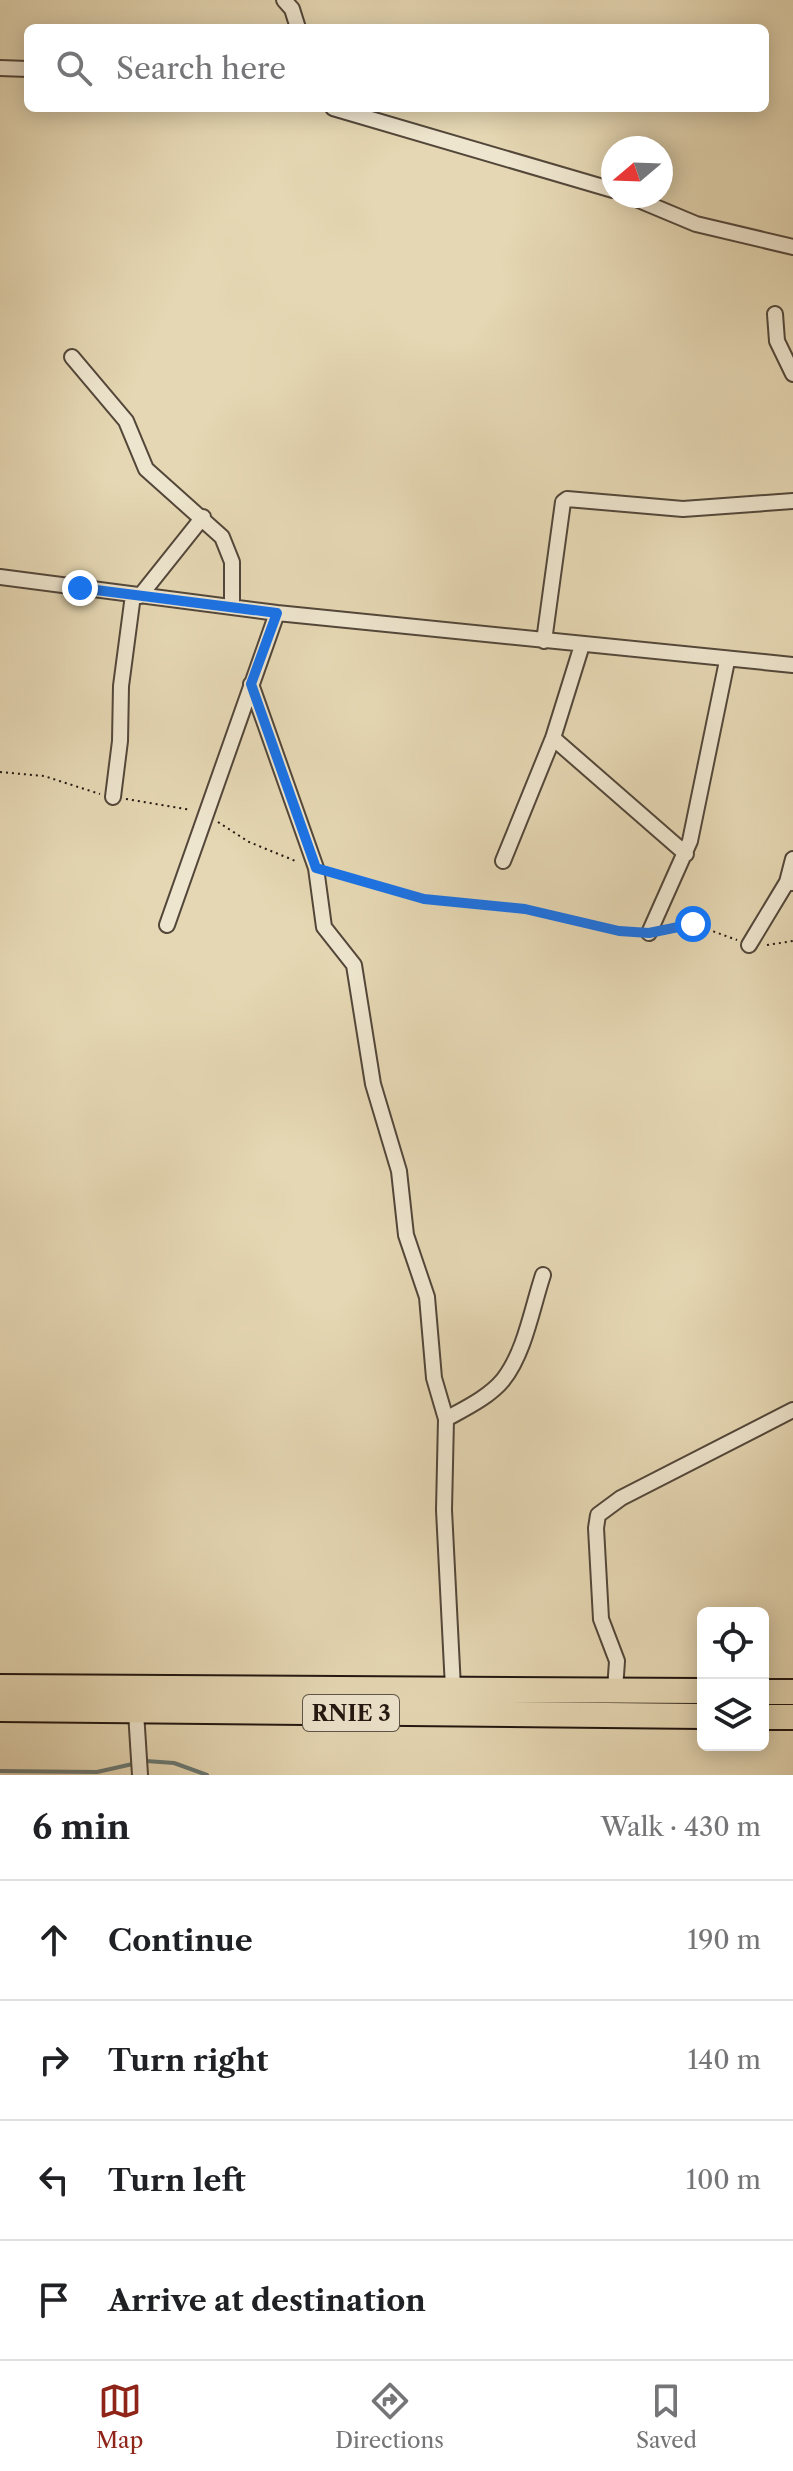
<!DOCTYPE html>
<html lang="en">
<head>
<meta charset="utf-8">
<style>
  :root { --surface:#fff; --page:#f2f2f2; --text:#202124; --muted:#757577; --line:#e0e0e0; --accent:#8f2418 }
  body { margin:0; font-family:"Libre Caslon Text",serif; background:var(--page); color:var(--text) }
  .controls { position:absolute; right:24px; bottom:24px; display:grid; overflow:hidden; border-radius:12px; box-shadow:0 4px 20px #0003 }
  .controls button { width:72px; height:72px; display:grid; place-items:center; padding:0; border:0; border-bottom:2px solid var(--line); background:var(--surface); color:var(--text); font:40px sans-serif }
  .compass { position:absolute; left:601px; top:136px; width:72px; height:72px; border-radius:50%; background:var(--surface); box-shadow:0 4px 20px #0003; rotate:251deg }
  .stop { position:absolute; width:24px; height:24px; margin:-18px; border:6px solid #1a73e8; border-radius:50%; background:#fff }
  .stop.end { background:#1a73e8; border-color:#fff; box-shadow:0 2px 8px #0008 }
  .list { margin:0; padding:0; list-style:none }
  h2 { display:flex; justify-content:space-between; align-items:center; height:104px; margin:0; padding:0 32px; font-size:34px }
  h2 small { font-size:26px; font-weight:400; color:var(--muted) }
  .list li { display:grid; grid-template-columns:52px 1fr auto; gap:24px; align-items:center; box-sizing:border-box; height:120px; padding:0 32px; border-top:2px solid var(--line) }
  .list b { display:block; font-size:30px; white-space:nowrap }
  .list em { font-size:26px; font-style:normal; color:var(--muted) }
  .icon { flex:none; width:44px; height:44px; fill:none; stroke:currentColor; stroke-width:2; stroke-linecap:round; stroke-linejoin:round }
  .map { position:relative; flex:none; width:793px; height:1775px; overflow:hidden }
  .search { position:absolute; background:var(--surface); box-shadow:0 4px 20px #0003; left:24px; right:24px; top:24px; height:88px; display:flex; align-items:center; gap:20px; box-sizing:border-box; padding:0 28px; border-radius:12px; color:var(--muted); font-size:30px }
  .sheet { height:584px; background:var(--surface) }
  nav { display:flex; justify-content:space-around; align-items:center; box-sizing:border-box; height:112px; border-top:2px solid var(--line); background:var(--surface); font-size:22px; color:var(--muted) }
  nav a { display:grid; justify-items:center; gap:4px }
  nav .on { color:var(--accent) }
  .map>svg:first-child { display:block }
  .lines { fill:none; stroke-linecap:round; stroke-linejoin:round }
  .stream { stroke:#697873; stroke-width:4 }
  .minor-casing { stroke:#53473a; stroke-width:18 }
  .trunk-casing { stroke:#221711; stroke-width:28 }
  .path { stroke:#221711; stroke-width:2; stroke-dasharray:2 4; stroke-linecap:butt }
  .minor { stroke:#eee5ce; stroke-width:14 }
  .trunk { stroke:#e5d7b3; stroke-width:24 }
  .route { stroke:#1a73e8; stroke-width:10 }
  .labels { text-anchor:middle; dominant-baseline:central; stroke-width:7; stroke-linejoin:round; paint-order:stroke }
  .shield { fill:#eee5ce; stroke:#5f554a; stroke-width:2 }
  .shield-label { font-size:22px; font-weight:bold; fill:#221711 }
</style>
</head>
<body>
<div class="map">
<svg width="793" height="1775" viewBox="0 0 793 1775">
  <rect width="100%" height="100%" fill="#e5d7b3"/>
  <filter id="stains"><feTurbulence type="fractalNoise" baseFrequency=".0025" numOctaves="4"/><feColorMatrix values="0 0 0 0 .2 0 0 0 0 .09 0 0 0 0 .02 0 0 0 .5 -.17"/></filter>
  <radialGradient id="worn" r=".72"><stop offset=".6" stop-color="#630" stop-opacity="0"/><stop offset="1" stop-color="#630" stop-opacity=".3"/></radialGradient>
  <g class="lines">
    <path class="stream" d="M0,1771L97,1772L146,1761L174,1763L207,1775"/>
    <g class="minor-casing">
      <path id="minor" d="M284,0L292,9L298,28
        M0,68L28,69
        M333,108L613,190
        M629,196L696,224L793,247
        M775,314L777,341L793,374
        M72,357L126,421L146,469L222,537L232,562V607
        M0,577L277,613L793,665
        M140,596L203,517
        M544,641L563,502L567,499L683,509L793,501
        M251,684L316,868L324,927L354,965L373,1084L399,1171L406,1235L427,1297L434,1378L446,1419
        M553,738L686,854
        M113,797L120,741L121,686L133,595
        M793,859L787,882L793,883
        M503,861L553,738L582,645
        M167,925L277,613
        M649,933L690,841L727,661
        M749,945L787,882
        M453,1688L444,1510L446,1419C466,1408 489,1397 503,1380C525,1352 532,1308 543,1275
        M615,1690L617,1661L601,1619L596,1528L598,1515L621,1498L793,1410
        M136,1712L140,1775"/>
    </g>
    <g class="trunk-casing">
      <path id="trunk" d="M0,1687L703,1691
        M763,1692H793
        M0,1709L703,1716
        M763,1717H793"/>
    </g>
    <path class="path" d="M0,772L44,776L100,794
      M126,799L191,810
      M218,822L249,842L298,862
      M331,872L424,899L525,909L591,926L633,932
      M667,929L693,924L737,940
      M767,945L793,941"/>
    <use href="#minor" class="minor"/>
    <use href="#trunk" class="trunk"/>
  </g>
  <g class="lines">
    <path class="route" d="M80,588L277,613L251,684L316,868L424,899L525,909L619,931L649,933L693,924"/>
  </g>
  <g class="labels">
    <rect class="shield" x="303" y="1695" width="96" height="36" rx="6"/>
    <g class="shield-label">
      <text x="351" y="1713">RNIE 3</text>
    </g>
  </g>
  <rect width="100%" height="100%" filter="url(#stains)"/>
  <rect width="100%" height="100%" fill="url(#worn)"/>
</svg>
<div class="controls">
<button><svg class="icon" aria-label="locate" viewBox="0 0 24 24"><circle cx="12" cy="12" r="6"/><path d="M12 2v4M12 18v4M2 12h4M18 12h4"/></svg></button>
<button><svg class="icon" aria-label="layers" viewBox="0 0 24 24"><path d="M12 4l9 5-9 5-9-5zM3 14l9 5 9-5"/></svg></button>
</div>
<svg class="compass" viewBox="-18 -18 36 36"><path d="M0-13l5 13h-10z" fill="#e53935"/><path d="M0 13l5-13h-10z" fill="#757577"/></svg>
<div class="stop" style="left:693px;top:924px"></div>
<div class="stop end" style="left:80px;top:588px"></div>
<div class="search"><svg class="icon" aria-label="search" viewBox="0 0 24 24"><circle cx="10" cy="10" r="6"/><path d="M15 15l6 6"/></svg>Search here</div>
</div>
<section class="sheet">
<h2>6 min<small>Walk · 430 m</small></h2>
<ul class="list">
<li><svg class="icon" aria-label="ahead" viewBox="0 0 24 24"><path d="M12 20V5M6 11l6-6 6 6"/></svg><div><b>Continue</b></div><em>190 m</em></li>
<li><svg class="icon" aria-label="right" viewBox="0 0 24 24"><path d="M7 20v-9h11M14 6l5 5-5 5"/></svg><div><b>Turn right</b></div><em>140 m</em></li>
<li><svg class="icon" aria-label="left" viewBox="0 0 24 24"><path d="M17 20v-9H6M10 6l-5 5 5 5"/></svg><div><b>Turn left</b></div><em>100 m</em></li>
<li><svg class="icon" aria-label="arrive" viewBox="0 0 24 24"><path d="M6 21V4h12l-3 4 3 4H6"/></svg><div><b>Arrive at destination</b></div></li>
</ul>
</section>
<nav>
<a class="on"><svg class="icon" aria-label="map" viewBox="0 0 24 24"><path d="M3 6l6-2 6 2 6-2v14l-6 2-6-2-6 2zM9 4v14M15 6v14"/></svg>Map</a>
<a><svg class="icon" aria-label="directions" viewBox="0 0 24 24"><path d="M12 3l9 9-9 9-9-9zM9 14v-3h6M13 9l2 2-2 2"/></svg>Directions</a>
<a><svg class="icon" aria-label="saved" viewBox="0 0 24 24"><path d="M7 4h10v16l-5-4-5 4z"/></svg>Saved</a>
</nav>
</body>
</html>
